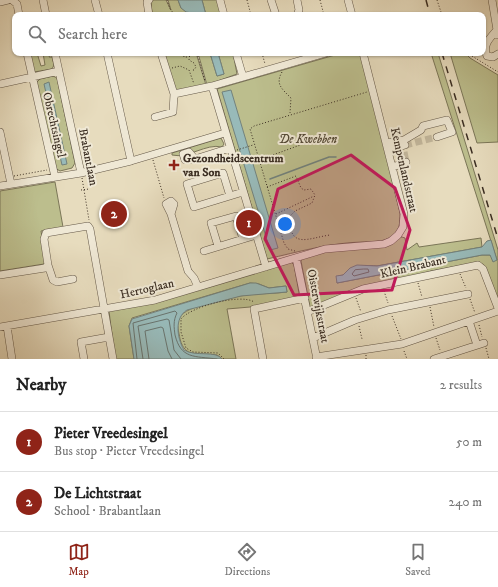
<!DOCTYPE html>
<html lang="en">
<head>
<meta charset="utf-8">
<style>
  :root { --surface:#fff; --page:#f2f2f2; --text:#222; --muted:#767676; --line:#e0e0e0; --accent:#8f2418 }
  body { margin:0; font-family:"IM FELL DW Pica",serif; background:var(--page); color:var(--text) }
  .you { position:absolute; left:285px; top:224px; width:14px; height:14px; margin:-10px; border:3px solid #fff; border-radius:50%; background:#1a73e8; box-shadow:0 0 0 6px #1a73e833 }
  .badge { display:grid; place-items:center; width:26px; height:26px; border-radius:50%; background:var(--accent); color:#fff; font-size:13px; font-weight:700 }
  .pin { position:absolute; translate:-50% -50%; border:2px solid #fff; box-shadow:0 1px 4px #0006 }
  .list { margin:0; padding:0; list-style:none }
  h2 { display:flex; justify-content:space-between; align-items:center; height:52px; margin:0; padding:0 16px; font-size:17px }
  h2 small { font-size:13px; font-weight:400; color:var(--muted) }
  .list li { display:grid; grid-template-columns:26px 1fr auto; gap:12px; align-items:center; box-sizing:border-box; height:60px; padding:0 16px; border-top:1px solid var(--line) }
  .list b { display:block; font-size:15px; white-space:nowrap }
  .list p { margin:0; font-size:13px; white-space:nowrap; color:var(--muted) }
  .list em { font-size:13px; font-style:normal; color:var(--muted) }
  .icon { flex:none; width:22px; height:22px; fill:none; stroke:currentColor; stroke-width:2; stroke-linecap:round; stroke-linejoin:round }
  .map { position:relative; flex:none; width:498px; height:359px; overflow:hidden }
  .search { position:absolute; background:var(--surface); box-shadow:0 1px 3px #0004; left:12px; right:12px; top:12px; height:44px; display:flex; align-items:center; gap:10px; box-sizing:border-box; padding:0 14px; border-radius:8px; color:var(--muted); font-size:15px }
  .sheet { height:172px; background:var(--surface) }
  nav { display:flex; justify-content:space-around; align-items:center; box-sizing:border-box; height:56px; border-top:1px solid var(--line); background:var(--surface); font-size:11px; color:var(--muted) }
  nav a { display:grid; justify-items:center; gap:2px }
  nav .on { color:var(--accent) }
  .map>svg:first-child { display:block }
  .green { fill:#bcbe8d; stroke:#7b7658 }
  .water { fill:#98bab9; stroke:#72827d }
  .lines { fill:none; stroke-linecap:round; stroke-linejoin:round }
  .shore { stroke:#69746e; stroke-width:1 }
  .stream { stroke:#72827d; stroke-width:1.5 }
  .minor-tunnel { stroke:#c4b99f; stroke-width:7; stroke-dasharray:7 3.5; stroke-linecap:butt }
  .minor-casing { stroke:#655949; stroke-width:8 }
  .path { stroke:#3a2d22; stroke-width:1; stroke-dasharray:1 2; stroke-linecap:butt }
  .minor { stroke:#efe8d5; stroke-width:7 }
  .rail { stroke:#3a2d22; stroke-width:1.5; stroke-dasharray:7 7; stroke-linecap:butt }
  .marked { fill:#c2185b; fill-opacity:0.2; stroke:#c2185b; stroke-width:3; stroke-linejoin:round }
  .poi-dot { fill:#8f2418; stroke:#efe8d5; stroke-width:1.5 }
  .labels { text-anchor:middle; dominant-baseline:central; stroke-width:4; stroke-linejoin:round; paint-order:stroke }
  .street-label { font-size:12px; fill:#3a2d22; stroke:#efe8d5 }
  .park-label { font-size:12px; font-style:italic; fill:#544a37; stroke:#efe8d5 }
  .poi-label { font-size:12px; font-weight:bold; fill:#3a2d22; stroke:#efe8d5; text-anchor:start }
</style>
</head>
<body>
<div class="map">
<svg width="498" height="359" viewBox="0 0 498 359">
  <rect width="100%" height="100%" fill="#e7dcbe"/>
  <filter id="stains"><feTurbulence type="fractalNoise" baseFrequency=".005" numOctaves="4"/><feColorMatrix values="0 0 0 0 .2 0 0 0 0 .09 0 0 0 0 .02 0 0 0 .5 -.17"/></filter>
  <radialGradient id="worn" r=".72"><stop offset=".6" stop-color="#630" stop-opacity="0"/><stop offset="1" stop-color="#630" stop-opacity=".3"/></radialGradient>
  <path class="green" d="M154,0H166L171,10L168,0H178L181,8L188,12L198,13L199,15H176L173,13L174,15H152L151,1Z
    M202,0H217L222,15H206Z
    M29,53H37L41,66L45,65L43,53H51L49,57H52L54,65L52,69L34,72Z
    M164,53H196L206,85L176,93Z
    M198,53H210L217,76L224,74L218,53H233L237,74L207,85Z
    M342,53H362L400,213C400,222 400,232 391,237C384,242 370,242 361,242C329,243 298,252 267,259L217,89Z
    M431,53H438L498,250V302L484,265L479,262L431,271L310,307L301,261L302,259L324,252L347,250L402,237L405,238L407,250L417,243L419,247L481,238L482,247L377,266C356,263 355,274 338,276L337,283L482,255H490L497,260Z
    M450,53H465L470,58L498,75V142L477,143Z
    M53,76L57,78L75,163L72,168L60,171L55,168L36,83L40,79Z
    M221,138L224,144L222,147C206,143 188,159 172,155V153Z
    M55,182L63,227L41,231L46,259L44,264L0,271V191Z
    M291,262L294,265L299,293L296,298L250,307L227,309L236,359H222L217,355C200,353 185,359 180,339C179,332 176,324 179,318C186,305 232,297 247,295C260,293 273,294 287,292L286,286L269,288L259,284L250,283L132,318L129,326L134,359H115L109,311Z"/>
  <path class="water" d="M178,0H202L206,15L186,12L181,8Z
    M210,53H218L224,74L217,76Z
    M49,82L67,164L62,165L44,84Z
    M231,90L278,248L270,250L222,92Z
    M491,240L497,260L493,262L490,255H482L337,283L336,276L343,275L350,268L357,265L377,266L482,247L487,241Z
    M250,283H256L269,288L286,286L287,292L241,296L187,310C174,318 177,338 184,350C195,357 216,350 222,359H134L129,326L132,319Z"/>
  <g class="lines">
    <path class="shore" d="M364,269H368L369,272L354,276L352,274L355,270Z
      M137,359L133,323L175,311L177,313C173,321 174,327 175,335C181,359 194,356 217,359
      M143,359L138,326L167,319L169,320L174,350L181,359
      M149,359L145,331L161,327L163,328L168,351L172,359"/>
    <path class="stream" d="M270,179L329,157H336"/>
    <path class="minor-tunnel" d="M405,145L437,137
      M404,152L406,162"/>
    <g class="minor-casing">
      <path id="minor" d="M12,0L17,4L19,15
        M43,0L46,15
        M95,0L99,15
        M220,0L224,15
        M271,0L276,15
        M297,0L299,10L297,15
        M348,0L352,15
        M492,0L497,30
        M0,2L8,0
        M149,15L147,2L149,0
        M498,35L497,30C490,38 482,45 487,56L493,57L498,54
        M27,53L55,177
        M55,53L81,173
        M107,53L131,161
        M161,53L174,94L212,86L266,267
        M236,53L243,77
        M0,84L59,71
        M212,86L326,53
        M155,117L173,112L174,94
        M0,132L11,184
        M387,143L404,140L421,130L423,126L447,120L452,132L437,137
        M389,150L405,145
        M195,159L185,160L183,154L189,152L195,159L230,148
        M393,167L406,162
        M0,186L81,173L131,161L225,133
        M230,196L223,173L187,184L194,207L243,192
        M171,214L174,204L171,201L166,204L171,214L188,271L194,278L198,287
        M218,246L211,223L236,216L243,239
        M204,251L256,235
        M296,258L317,359
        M48,265L53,280L57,282L73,279
        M0,275L45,268L48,265L44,239L46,233L88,226L90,229L113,359
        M307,312L363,289L478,265L483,269L498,308
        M469,321L477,345
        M7,326L12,359
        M0,327L155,300L325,249L384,244L391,241L398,235L403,227L404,214L363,53
        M313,338L355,320L388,310L468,294
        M316,357L402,344L498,311
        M84,359L81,342L109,337
        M263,359L254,309L305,298
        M434,359L484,343"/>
    </g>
    <path class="path" d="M167,0L170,9L175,15
      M247,0L251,15
      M320,0L324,15
      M437,0L442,15
      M183,53L184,57H188
      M190,53L189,60L194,63L196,67L194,70H191
      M197,53L205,81
      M262,53L265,64
      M467,53L498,72
      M172,68L180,66L189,70L194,84
      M282,72C275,84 282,89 291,98L290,113
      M237,150L253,145
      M153,160L164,198
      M259,160L303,144
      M14,176L47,170
      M82,178L89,220
      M267,187L296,176L301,188L304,190L311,189L315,195L312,203L295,211L289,217C290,250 308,238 330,235
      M81,190L89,189
      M276,214L314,196
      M295,251L288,249L284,243L250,129L254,126L367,92
      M460,274L466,288
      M418,283L422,297
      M384,291L388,303
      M356,298L361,312
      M470,299L475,313
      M430,307L434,327
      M392,316L401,339
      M479,325L482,337
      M359,326L362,339
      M436,338L440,350
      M486,348L489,359
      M404,351L407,359
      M224,359L218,353L193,352L186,348L181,332V319C190,307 241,293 254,302
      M366,359V355"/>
    <use href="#minor" class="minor"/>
    <path class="rail" d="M426,0L430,15
      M442,53L498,239"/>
  </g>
  <path class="marked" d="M351,155L395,188L410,230L392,290L294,295L265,239L278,189Z"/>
  <path class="poi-dot" d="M172 159h4v4h4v4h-4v4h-4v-4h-4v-4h4z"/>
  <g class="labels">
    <g class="street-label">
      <text transform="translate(54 125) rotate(77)">Obrechtsingel</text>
      <text transform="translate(88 157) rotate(79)">Brabantlaan</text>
      <text transform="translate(404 170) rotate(77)">Kempenlandstraat</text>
      <text transform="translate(413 267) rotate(-13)">Klein Brabant</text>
      <text transform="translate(147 289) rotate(-13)">Hertoglaan</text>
      <text transform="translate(318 306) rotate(79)">Oisterwijkstraat</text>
    </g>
    <g class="park-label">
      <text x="308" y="139">De Kwebben</text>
    </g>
    <g class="poi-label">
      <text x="183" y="158">Gezondheidscentrum<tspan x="183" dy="14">van Son</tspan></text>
    </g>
  </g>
  <rect width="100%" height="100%" filter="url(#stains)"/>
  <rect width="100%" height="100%" fill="url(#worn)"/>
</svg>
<div class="you"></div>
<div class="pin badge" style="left:249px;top:223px">1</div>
<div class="pin badge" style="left:114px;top:214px">2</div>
<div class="search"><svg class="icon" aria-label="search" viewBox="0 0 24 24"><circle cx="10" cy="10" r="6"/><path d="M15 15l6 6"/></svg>Search here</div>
</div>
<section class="sheet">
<h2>Nearby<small>2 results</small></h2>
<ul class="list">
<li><span class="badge">1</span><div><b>Pieter Vreedesingel</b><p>Bus stop · Pieter Vreedesingel</p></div><em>50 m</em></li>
<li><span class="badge">2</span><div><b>De Lichtstraat</b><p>School · Brabantlaan</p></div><em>240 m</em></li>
</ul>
</section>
<nav>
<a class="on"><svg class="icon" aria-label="map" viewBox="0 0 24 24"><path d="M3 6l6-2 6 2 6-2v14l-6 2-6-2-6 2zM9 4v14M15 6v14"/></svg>Map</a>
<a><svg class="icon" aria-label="directions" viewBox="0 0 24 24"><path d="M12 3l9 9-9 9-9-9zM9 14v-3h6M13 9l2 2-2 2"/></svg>Directions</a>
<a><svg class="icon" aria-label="saved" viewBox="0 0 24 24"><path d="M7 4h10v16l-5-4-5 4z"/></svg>Saved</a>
</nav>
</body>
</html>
